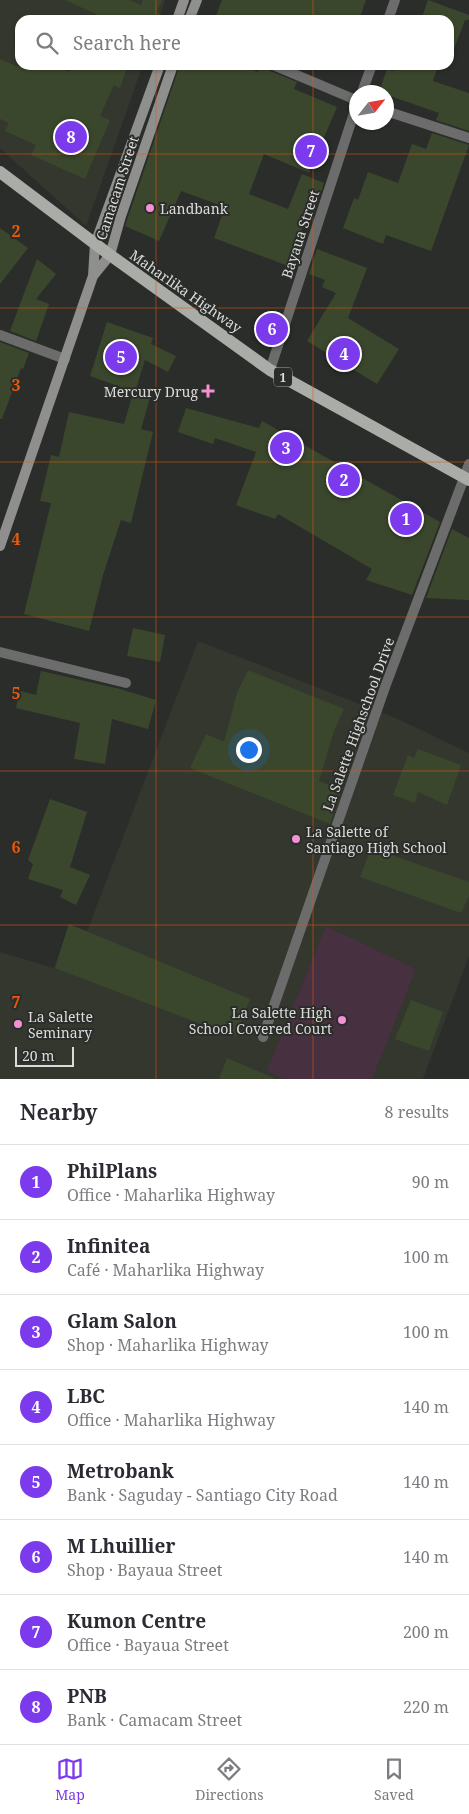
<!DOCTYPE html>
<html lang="en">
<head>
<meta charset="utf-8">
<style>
  :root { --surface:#fff; --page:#f7f7f7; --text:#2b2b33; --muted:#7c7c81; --line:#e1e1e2; --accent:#7c3aed }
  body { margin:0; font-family:"Noto Serif",serif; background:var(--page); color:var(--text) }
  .compass { position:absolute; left:349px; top:85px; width:45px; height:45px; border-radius:50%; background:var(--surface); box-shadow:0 1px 4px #0004; rotate:59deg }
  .scale { position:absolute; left:15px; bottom:12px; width:59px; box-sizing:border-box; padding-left:5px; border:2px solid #dbdcda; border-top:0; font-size:14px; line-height:18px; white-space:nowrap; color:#dbdcda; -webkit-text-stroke:4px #2b2d2a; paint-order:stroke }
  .you { position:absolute; left:248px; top:749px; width:18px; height:18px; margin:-12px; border:4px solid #fff; border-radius:50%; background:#1a73e8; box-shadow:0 0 0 8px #1a73e833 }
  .badge { display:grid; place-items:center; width:32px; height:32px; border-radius:50%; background:var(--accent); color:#fff; font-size:16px; font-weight:700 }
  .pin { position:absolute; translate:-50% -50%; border:2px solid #fff; box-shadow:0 1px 5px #0006 }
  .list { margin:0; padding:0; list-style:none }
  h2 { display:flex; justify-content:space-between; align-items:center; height:65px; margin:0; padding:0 20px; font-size:21px }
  h2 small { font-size:16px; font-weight:400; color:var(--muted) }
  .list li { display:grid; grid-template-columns:32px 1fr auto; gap:15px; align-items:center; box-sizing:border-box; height:75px; padding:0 20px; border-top:1px solid var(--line) }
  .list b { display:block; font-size:19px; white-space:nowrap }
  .list p { margin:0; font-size:16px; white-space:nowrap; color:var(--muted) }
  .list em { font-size:16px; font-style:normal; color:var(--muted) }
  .icon { flex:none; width:28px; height:28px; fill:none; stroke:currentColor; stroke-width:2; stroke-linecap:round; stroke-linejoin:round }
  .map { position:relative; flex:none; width:469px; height:1079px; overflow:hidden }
  .search { position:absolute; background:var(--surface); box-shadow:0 1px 4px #0004; left:15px; right:15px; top:15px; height:55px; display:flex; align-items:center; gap:12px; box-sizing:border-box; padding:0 18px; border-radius:15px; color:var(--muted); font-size:19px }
  .sheet { height:665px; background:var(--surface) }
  nav { display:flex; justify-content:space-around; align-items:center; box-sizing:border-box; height:70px; border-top:1px solid var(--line); background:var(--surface); font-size:14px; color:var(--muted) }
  nav a { display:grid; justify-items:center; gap:2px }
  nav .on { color:var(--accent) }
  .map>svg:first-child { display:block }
  .built { fill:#33372e }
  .green { fill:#47303f }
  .building { fill:#3b472d }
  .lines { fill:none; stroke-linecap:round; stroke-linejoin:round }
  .service { stroke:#6b6c6b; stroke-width:10 }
  .minor { stroke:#6b6c6b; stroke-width:10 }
  .tertiary { stroke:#6b6c6b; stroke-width:10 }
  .secondary { stroke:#8f908e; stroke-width:10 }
  .primary { stroke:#aaaca8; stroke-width:12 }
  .grid { fill:none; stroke:#e8590c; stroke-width:1; stroke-opacity:0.55 }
  .poi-dot { fill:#f491d4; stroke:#2b2d2a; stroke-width:2 }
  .labels { text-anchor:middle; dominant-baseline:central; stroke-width:4; stroke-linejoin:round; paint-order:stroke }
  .shield { fill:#2b2d2a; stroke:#a6a8a5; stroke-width:1 }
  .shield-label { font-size:12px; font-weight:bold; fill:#dbdcda }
  .street-label { font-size:14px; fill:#dbdcda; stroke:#2b2d2a }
  .poi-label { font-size:14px; fill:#dbdcda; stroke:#2b2d2a; text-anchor:start }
  .grid-label { font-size:16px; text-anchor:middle; font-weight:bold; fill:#e8590c; stroke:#2b2d2a; stroke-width:4; stroke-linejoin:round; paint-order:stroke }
</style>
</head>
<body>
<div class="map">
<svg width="469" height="1079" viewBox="0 0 469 1079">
  <rect width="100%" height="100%" fill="#2b2d2a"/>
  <path class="built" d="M0,0H165L158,20H20V65H143L86,226L0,148Z
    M198,641L398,719L469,753V956L423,1079H0V952L54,968L69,924L86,934Z"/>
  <path class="green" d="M326,926L416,969L372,1079H284L267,1071Z"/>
  <path class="building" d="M65,0H130L141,5L143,0H162L157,12L170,20H93L96,14Z
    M222,0H366L359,20H228L216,16Z
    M428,0L469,15V20H465L451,57H449V20H421Z
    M0,59L16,66L53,65L69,72L73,65H128L120,88L114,85L100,116L110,120L85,179L31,155L36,145L5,131L9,123L0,119Z
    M180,65H240L258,72L259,65H266L270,71L297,82L294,89L337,107L309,173L264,154L249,194L288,209L302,174L324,183L313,216L308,214L297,242L304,244L296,269L214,238L225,207L181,191L159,241L125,226Z
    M395,65H438L433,81L469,93V131L436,120L439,113L379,92L387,69L393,71Z
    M432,133L469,145L431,251L386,235L383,244L343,228L354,198L358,200L368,172L398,183L412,144L426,149Z
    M0,228L28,248L0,284Z
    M317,249L367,268L348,318L399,349L377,384L307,341L336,293L322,287L325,280L309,274Z
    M37,259L56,274L36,299L49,304L36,341L10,331Z
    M107,322L153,338L151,344L176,356L168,372L145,360L135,392L90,376Z
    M0,342L29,353L23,369L21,368L2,419H0Z
    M133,393L150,398L141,429L153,432L131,523L121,520L103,575L89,631L24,614L51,503L40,501L51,455L59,457L69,412L124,424Z
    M186,408L259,428L262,421L440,522L412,595L366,580L372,569L278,514L275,519L236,505L256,452L215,438L213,444L178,432Z
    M452,529L469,538V600L426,598Z
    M133,628L165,635L160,662L127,656Z
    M248,670L344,709L334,731L319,781L341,790L330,824L190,768L206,734L224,742L237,693Z
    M41,671L120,689L156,700L148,729L112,719L105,764L74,759L80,723L16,708L20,691L36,695Z
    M418,749L461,765L447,805L418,792L415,803L393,795L408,755L414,758Z
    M50,799L87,812L70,867L90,875L76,905L60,897L63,890L28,879L33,864L28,860Z
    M371,848L469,882V896L461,913L360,877Z
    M69,924L250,999L235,1037L55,968Z
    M411,1000L443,1012L429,1051L395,1039Z
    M227,1058L276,1079H219Z"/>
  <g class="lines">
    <path class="service" d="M0,652L126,683
      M263,1037L385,687L464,478"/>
    <path class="minor" d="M388,20L395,0
      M362,92L372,65
      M0,335L65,359
      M270,370L356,107
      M464,478L469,464"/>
    <path class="tertiary" d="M273,65L356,100
      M386,111L469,138"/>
    <path class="secondary" d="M177,20L184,0
      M189,20L197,0
      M93,276L110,255L121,216L173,65
      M0,546L93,276L95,244L160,65"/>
    <path class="primary" d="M0,172L110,255L270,370L469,480"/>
  </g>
  <path class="grid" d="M156,0V20M313,0V20M156,65V1079M313,65V1079M0,154H469M0,308H469M0,462H469M0,617H469M0,771H469M0,925H469"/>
  <g class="poi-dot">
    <circle cx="150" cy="208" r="5"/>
    <path d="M205.5 383.5h5v5h5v5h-5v5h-5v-5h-5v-5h5z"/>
    <circle cx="296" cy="839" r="5"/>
    <circle cx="342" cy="1020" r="5"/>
    <circle cx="18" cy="1024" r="5"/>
  </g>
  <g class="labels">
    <rect class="shield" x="274" y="367.5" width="18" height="19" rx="4"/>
    <g class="shield-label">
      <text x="283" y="377">1</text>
    </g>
    <g class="street-label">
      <text transform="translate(117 188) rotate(-72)">Camacam Street</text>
      <text transform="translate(300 234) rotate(-72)">Bayaua Street</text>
      <text transform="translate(186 291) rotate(35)">Maharlika Highway</text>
      <text transform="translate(358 724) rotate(-70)">La Salette Highschool Drive</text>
    </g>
    <g class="poi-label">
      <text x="160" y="208">Landbank</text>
      <text x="198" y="391" text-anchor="end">Mercury Drug</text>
      <text x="306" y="831">La Salette of<tspan x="306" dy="16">Santiago High School</tspan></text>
      <text x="332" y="1012" text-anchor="end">La Salette High<tspan x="332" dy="16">School Covered Court</tspan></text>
      <text x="28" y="1016">La Salette<tspan x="28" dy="16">Seminary</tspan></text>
    </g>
  </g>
  <g class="grid-label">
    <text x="16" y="237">2</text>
    <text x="16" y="391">3</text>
    <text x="16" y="545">4</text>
    <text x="16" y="699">5</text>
    <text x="16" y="853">6</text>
    <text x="16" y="1008">7</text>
  </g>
</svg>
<svg class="compass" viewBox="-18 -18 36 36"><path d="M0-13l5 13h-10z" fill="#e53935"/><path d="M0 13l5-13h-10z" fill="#7c7c81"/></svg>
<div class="scale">20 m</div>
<div class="you"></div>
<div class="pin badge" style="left:406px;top:519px">1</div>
<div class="pin badge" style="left:344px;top:480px">2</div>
<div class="pin badge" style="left:286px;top:448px">3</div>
<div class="pin badge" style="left:344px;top:354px">4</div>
<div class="pin badge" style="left:121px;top:357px">5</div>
<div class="pin badge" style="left:272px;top:329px">6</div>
<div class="pin badge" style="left:311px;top:151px">7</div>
<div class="pin badge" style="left:71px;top:137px">8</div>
<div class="search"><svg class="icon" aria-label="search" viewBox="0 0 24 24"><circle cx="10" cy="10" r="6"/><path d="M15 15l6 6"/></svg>Search here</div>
</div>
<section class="sheet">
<h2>Nearby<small>8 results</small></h2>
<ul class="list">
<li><span class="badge">1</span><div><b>PhilPlans</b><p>Office · Maharlika Highway</p></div><em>90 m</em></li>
<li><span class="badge">2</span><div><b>Infinitea</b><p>Café · Maharlika Highway</p></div><em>100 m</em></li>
<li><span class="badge">3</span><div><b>Glam Salon</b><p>Shop · Maharlika Highway</p></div><em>100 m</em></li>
<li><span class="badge">4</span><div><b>LBC</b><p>Office · Maharlika Highway</p></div><em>140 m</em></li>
<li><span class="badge">5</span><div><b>Metrobank</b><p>Bank · Saguday - Santiago City Road</p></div><em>140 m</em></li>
<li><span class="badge">6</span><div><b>M Lhuillier</b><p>Shop · Bayaua Street</p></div><em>140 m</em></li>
<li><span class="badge">7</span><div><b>Kumon Centre</b><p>Office · Bayaua Street</p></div><em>200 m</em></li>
<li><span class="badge">8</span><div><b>PNB</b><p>Bank · Camacam Street</p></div><em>220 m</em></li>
</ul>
</section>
<nav>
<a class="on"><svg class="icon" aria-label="map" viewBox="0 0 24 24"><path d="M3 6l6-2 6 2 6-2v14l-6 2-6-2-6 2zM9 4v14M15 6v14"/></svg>Map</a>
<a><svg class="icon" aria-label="directions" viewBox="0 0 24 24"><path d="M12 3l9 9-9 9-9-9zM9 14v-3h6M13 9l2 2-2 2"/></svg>Directions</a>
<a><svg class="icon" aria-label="saved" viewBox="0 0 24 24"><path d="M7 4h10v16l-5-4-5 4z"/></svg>Saved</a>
</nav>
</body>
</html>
